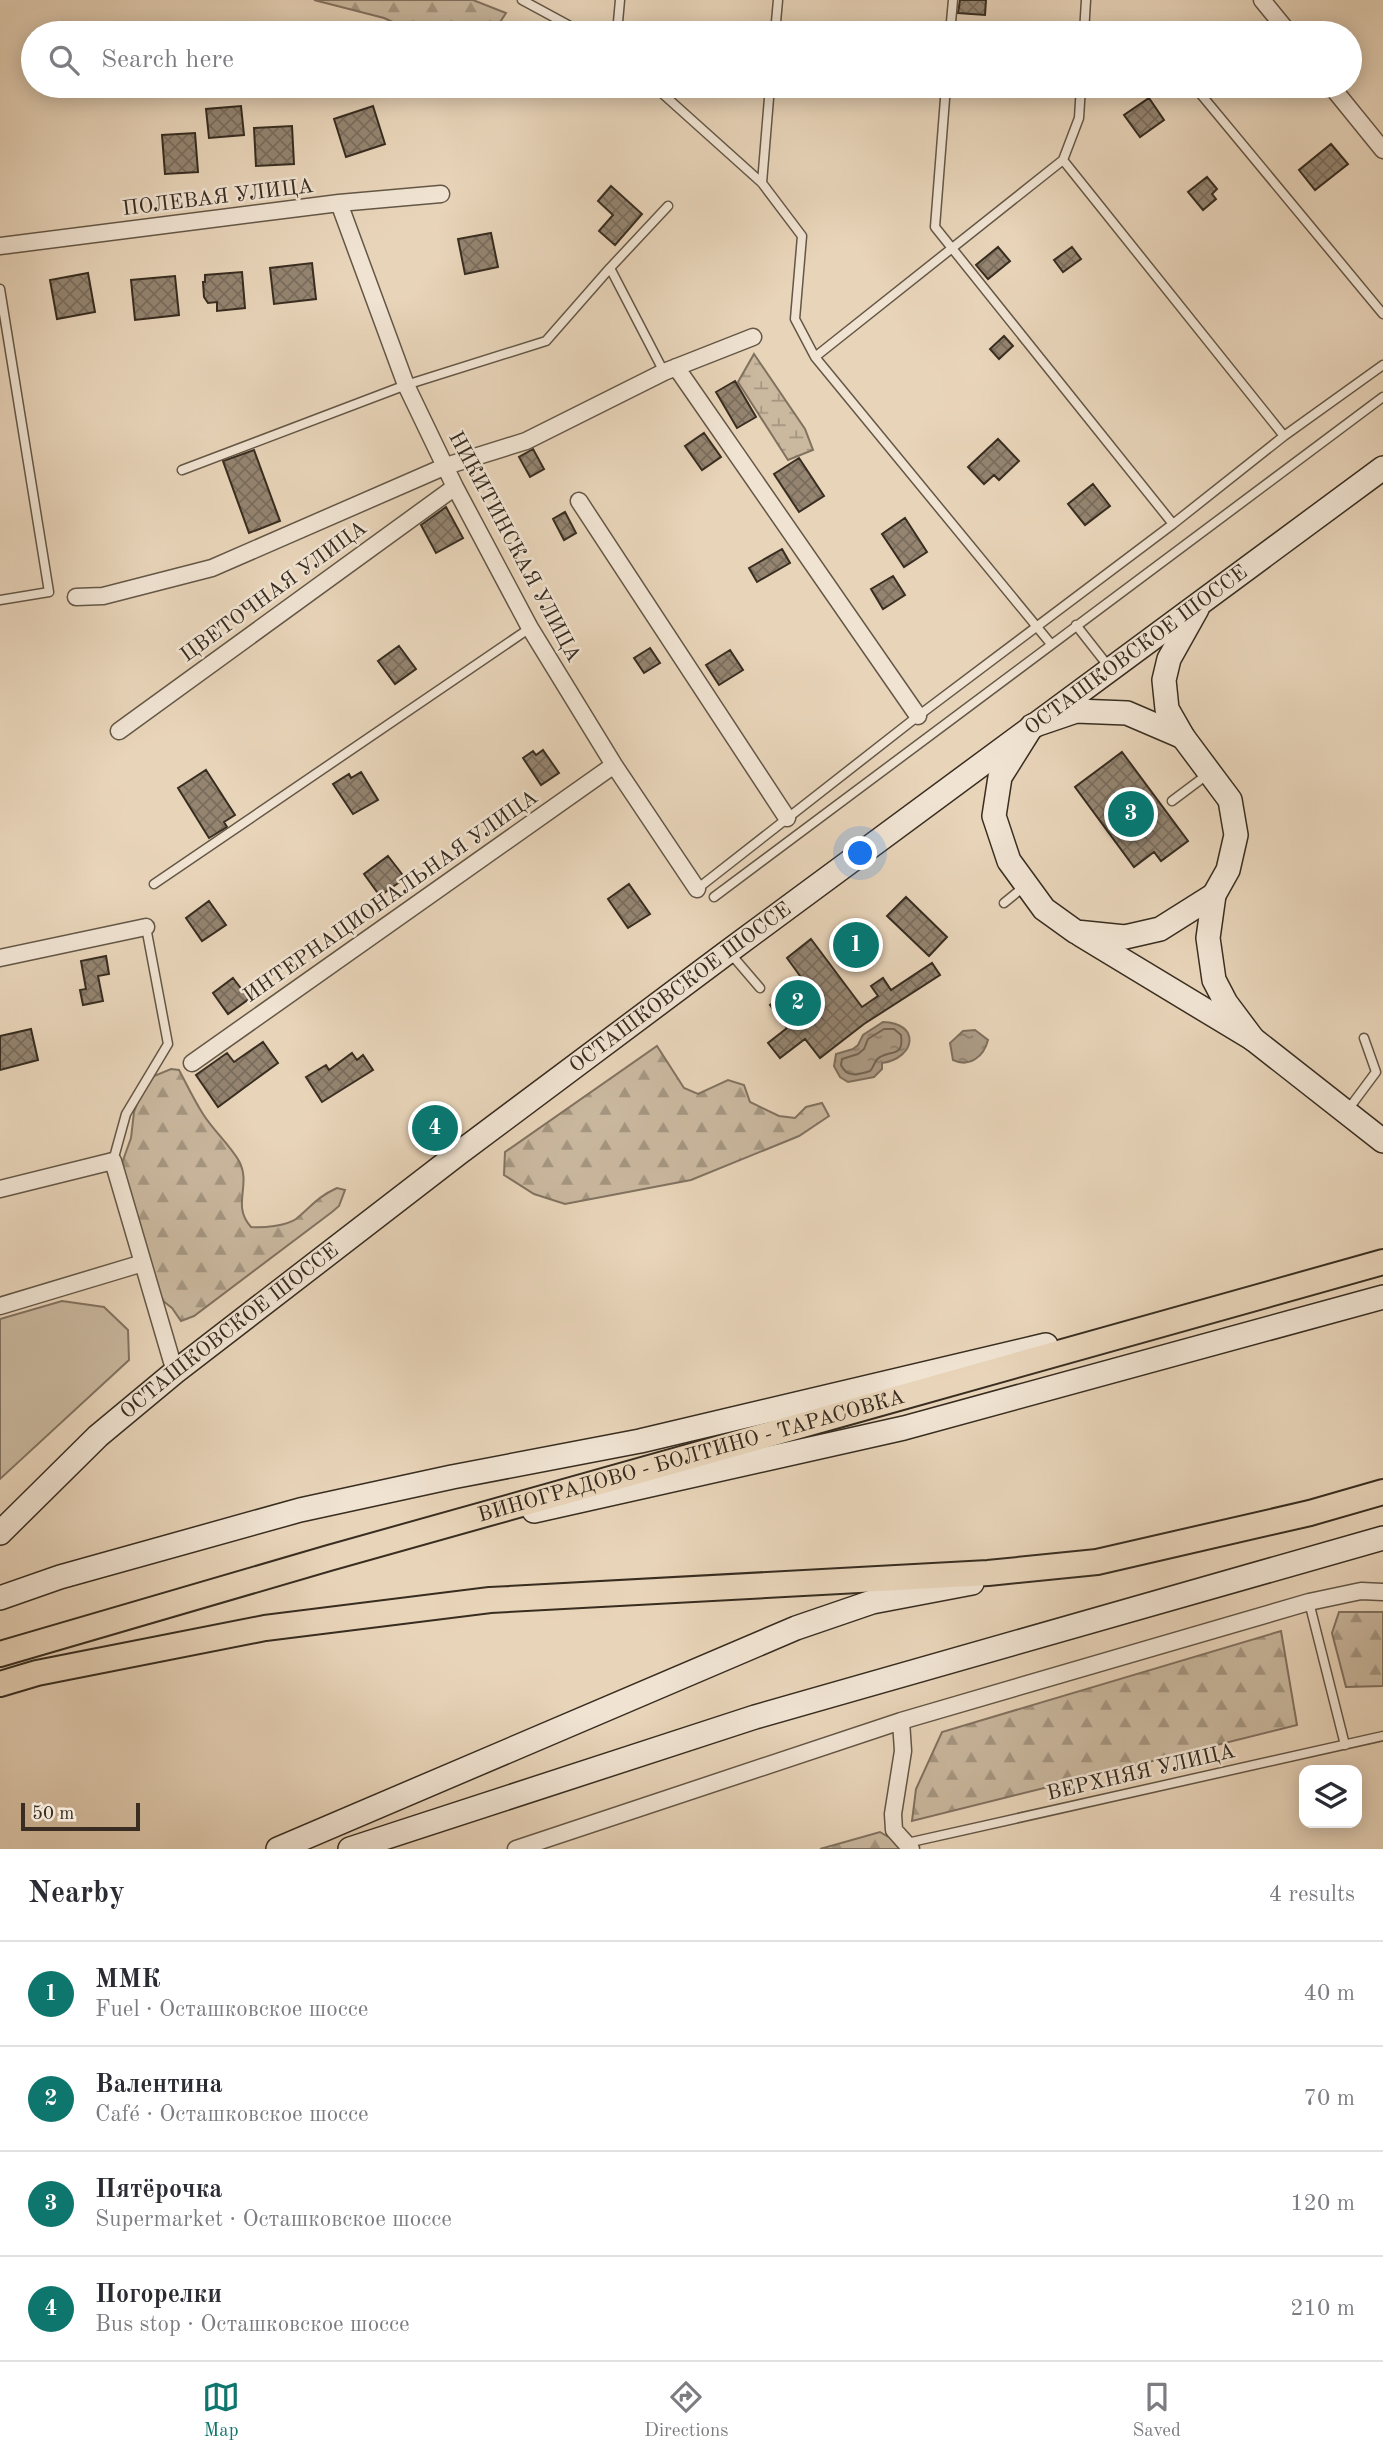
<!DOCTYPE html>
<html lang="en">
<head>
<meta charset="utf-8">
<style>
  :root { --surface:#fff; --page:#f7f7f7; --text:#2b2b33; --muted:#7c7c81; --line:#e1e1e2; --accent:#0f766e }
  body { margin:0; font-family:"Old Standard TT",serif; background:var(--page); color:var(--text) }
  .controls { position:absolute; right:21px; bottom:21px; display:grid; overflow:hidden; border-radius:14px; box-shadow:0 4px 18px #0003 }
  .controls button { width:63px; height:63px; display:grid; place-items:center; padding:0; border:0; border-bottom:2px solid var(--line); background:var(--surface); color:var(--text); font:35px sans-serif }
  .scale { position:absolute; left:21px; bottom:18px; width:119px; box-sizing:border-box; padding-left:7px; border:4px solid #382d20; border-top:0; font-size:19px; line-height:24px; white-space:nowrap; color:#382d20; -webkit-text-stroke:5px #f0e3d2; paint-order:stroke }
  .you { position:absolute; left:861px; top:854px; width:24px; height:24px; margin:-18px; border:5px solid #fff; border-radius:50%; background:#1a73e8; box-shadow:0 0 0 10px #1a73e833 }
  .badge { display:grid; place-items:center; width:46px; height:46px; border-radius:50%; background:var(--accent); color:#fff; font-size:23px; font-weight:700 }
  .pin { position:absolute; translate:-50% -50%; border:4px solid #fff; box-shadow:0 2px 7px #0006 }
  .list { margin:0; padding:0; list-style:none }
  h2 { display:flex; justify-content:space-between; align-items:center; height:91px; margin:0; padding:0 28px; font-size:30px }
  h2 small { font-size:23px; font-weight:400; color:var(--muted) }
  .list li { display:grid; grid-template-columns:46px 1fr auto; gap:21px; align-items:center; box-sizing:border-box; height:105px; padding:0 28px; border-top:2px solid var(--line) }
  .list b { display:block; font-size:26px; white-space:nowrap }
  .list p { margin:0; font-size:23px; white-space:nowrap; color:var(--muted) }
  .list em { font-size:23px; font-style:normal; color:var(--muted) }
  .icon { flex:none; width:38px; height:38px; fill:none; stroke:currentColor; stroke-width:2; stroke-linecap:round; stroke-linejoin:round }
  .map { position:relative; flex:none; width:1383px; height:1849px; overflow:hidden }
  .search { position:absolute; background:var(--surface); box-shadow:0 4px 18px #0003; left:21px; right:21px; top:21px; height:77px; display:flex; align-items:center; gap:18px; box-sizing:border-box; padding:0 24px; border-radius:38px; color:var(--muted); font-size:26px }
  .sheet { height:511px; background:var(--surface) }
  nav { display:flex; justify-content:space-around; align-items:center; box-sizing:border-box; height:98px; border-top:2px solid var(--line); background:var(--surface); font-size:19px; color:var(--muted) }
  nav a { display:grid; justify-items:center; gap:4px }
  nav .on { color:var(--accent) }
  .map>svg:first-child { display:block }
  .green { fill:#cab89f; stroke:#817260; stroke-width:2 }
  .forest { fill:url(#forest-firs); stroke:#817260; stroke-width:2 }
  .wetland { fill:url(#wetland-marsh); stroke:#817260; stroke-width:2 }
  .water { fill:url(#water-ripples); stroke:#7e6f5d; stroke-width:2 }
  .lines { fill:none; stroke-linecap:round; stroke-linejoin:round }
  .shore { stroke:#726452; stroke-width:2 }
  .building { fill:url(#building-cross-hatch); stroke:#382d20; stroke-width:2 }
  .lane-casing { stroke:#645746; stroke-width:11 }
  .street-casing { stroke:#645746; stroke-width:19 }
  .secondary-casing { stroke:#382d20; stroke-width:26 }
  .primary-casing { stroke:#382d20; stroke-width:28 }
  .lane { stroke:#f0e3d2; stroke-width:8 }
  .street { stroke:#f0e3d2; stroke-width:16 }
  .secondary { stroke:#f0e3d2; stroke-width:23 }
  .primary { stroke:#e8d4b9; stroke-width:24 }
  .labels { text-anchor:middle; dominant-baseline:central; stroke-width:5; stroke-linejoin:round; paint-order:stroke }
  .street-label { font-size:21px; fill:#382d20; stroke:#f0e3d2 }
</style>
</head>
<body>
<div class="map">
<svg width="1383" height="1849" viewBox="0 0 1383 1849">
  <defs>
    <pattern id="forest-firs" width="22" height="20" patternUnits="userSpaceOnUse" patternTransform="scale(1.75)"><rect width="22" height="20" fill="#cab89f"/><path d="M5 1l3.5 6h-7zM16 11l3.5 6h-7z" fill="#a59681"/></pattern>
    <pattern id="wetland-marsh" width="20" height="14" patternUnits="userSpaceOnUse" patternTransform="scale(1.75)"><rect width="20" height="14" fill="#cab89f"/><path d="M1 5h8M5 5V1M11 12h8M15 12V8" fill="none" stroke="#a59681"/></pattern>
    <pattern id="water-ripples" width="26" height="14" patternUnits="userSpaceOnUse" patternTransform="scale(1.75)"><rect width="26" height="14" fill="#ac9b85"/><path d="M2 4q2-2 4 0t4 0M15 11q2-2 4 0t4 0" fill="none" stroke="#8d7f6c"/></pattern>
    <pattern id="building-cross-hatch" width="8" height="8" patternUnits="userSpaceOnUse" patternTransform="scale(1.75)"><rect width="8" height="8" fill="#948470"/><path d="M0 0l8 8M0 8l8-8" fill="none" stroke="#7a6c5c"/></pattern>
  </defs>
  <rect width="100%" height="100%" fill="#e8d4b9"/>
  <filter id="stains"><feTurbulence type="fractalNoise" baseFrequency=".00286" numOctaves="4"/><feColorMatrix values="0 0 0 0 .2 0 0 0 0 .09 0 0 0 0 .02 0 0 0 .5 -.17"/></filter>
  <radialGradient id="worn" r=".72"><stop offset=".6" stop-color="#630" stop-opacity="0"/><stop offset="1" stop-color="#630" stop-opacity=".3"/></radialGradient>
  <path class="green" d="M62,1301L104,1307L128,1330L129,1360L0,1479V1319Z"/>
  <path class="forest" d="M314,0H473L506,13L493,33H417L384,18Z
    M657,1046L684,1088L698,1094L728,1080L744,1085L750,1102L779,1116L795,1118L806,1107L822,1103L829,1116L799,1136L691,1180L565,1204L534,1194L504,1175L505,1152Z
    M171,1069L179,1070C187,1085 194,1100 203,1114C213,1130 229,1144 239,1161C252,1185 231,1205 251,1227C263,1228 286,1226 296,1219C311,1207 317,1197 337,1188L345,1190L339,1206L332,1212L194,1316L181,1321L172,1308L145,1287L122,1163L131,1138L134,1112L140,1096L154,1076Z
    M1339,1612H1383V1686L1346,1687L1332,1633Z
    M1281,1631L1297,1725L912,1821L916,1789L942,1732Z
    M880,1832L897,1842L900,1849H820Z"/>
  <path class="wetland" d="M754,354L805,429L813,450L788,460L738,382Z"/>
  <path class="water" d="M883,1022C921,1023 916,1058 882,1063V1069L874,1077L848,1082L840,1077L834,1066L836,1054L853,1049L858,1045L863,1035Z
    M975,1030L988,1040C984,1056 970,1068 953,1060L950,1043L963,1031Z"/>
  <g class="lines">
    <path class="shore" d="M884,1029H894L901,1035C904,1057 892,1050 880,1057C874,1060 875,1066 870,1071C858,1075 847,1078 841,1065L842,1059L858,1054L864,1049L868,1039Z"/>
  </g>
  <path class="building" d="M960,0H986L985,15L958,13Z
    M1149,98L1164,120L1140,137L1124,115Z
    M241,106L244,135L209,138L206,109Z
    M373,106L385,144L346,157L334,119Z
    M292,126L294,164L256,166L254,128Z
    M195,133L198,172L165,174L162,135Z
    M1331,144L1348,164L1315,190L1299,170Z
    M1207,177L1217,189L1212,194L1216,199L1203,210L1188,192Z
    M611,186L642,214L615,245L599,231L613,215L598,201Z
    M491,233L498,267L465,274L458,239Z
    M998,247L1010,261L988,279L976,265Z
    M1072,247L1081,259L1063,272L1054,260Z
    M312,263L316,299L274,304L270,268Z
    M242,272L245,308L217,311V302L208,303L204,297L203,282H205V275Z
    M88,273L95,312L57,319L50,280Z
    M175,276L179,315L135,320L131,280Z
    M1004,336L1013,346L999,359L990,349Z
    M735,381L756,417L737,428L716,392Z
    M704,433L721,457L702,470L685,446Z
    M998,439L1019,461L999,480L994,475L984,484L968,467Z
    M533,449L544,469L530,477L519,457Z
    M254,450L280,521L249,533L223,461Z
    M799,458L824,496L799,512L774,474Z
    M1093,484L1110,506L1085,525L1068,504Z
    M446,507L463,538L436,553L421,525Z
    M565,512L576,533L564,540L553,519Z
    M905,518L927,552L904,567L882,534Z
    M782,549L790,563L757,582L749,568Z
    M893,576L905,595L883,609L871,589Z
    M399,646L416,669L395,684L378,661Z
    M650,648L660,663L644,673L634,658Z
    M730,650L743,670L719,685L706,665Z
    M543,750L559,773L541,785L523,758L533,751L536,755Z
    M1122,752L1188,841L1161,861L1154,852L1134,867L1075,787Z
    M206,770L235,815L224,822L227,827L209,838L178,788Z
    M361,772L378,800L353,814L333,784L349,774L351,778Z
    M388,856L405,878L380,896L364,874Z
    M629,884L650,914L628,928L608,899Z
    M906,897L947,937L929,956L887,916Z
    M209,901L226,925L202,941L186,918Z
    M848,924L865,949L852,958L835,932Z
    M811,939L862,1007L878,996L871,986L883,978L891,990L932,963L940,975L864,1024L820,1058L805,1039L780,1058L768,1043L787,1028L770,1005L803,980L787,958Z
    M106,956L109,974L98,976L103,1001L83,1005L80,990L86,989L81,961Z
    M233,978L249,999L228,1014L213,993Z
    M31,1029L38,1060L0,1070V1036Z
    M263,1042L278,1063L218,1107L196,1075L227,1053L234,1062Z
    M352,1053L357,1060L363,1055L373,1070L322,1102L306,1077L326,1065L329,1070Z"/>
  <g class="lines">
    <g class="lane-casing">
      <path id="lane" d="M522,0L583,33
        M617,33L620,0
        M775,33L778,0
        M950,33L953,0
        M1084,33L1086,0
        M654,86L762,183L802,236L795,319L815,357L1051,644
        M946,86L935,227L1173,524
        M1194,86L1383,314
        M1063,160L1284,436
        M762,183L770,86
        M610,268L668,206
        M0,289L49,592L0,600
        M815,357L1063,160L1079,118L1081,86
        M182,470L406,385L546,341L610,268L664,372
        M1076,625L1109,667
        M1172,801L1208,774
        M154,884L530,628
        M697,889L918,716L1173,524L1284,436L1383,365
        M714,897L1383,397
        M1004,903L1026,885
        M730,953L760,988
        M1347,1111L1376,1072L1364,1038
        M113,1161L126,1114L168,1044L146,927
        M1309,1602L1345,1745
        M907,1843L1383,1736"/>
    </g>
    <g class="street-casing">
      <path id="street" d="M1262,0L1289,33
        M1331,86L1383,150
        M339,203L406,385L455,487L530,628L614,765L697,889
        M0,246L339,203L441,194
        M676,367L918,716
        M579,501L787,818
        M76,597L103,596L212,568L446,466L526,441L664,372L753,337
        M119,731L455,487
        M0,958L146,927
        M192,1063L614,765
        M0,1189L113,1161L175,1372
        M0,1306L143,1263
        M901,1721L903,1751L893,1814L894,1830L911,1849
        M516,1849L901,1721L1309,1602L1361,1591L1383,1592"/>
    </g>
    <g class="secondary-casing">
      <g id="secondary">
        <path d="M1197,609L1169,659L1164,680L1167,709L1183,737L1230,800L1236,835L1228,870L1214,895L1208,938L1214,980L1226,1003L1253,1039"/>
        <path d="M1183,737L1127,713L1076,711L1032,726L1000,777L994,816L1009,861L1044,909L1076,932L1125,937L1160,929L1214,895"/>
        <path d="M1081,935L1253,1039L1383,1141"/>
        <path d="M534,1511L904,1428L1383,1297"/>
        <path id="s1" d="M0,1533L98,1436L175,1372L459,1153L729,951L1383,468"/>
        <path d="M0,1598L60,1577L300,1510L452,1477L640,1441L1046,1345"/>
        <path d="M278,1849L796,1628L872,1602L972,1583"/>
        <path d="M350,1849L755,1717L1383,1538"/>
      </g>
    </g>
    <g class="primary-casing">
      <g id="primary">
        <path id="s2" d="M0,1654L329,1558L1383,1262"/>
        <path d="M0,1684L37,1673L265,1628L490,1600L988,1573L1097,1562L1310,1513L1383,1492"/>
      </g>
    </g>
    <use href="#lane" class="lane"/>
    <use href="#street" class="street"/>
    <use href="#secondary" class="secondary"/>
    <use href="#primary" class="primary"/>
  </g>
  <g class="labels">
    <g class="street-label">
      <text transform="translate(218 198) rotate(-7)">ПОЛЕВАЯ УЛИЦА</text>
      <text transform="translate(514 547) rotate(62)">НИКИТИНСКАЯ УЛИЦА</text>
      <text transform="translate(274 592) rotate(-36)">ЦВЕТОЧНАЯ УЛИЦА</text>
      <text stroke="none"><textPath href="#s1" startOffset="1440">ОСТАШКОВСКОЕ ШОССЕ</textPath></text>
      <text transform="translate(391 897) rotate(-35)">ИНТЕРНАЦИОНАЛЬНАЯ УЛИЦА</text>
      <text stroke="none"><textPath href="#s1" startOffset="873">ОСТАШКОВСКОЕ ШОССЕ</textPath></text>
      <text stroke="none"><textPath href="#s1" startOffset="306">ОСТАШКОВСКОЕ ШОССЕ</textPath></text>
      <text stroke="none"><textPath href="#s2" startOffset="719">ВИНОГРАДОВО - БОЛТИНО - ТАРАСОВКА</textPath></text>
      <text transform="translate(1141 1773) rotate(-13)">ВЕРХНЯЯ УЛИЦА</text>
    </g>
  </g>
  <rect width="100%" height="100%" filter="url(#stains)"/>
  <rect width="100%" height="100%" fill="url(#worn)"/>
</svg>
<div class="controls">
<button><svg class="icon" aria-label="layers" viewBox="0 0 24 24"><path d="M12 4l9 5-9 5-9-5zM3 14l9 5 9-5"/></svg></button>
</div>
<div class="scale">50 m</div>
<div class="you"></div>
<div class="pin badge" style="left:856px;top:945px">1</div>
<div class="pin badge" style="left:798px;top:1003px">2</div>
<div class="pin badge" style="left:1131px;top:814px">3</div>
<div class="pin badge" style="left:435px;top:1128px">4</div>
<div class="search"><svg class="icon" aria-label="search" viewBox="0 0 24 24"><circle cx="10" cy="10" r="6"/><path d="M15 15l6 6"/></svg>Search here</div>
</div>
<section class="sheet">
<h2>Nearby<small>4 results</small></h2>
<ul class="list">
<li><span class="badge">1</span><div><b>ММК</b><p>Fuel · Осташковское шоссе</p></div><em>40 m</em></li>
<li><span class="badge">2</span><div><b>Валентина</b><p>Café · Осташковское шоссе</p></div><em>70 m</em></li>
<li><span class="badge">3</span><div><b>Пятёрочка</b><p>Supermarket · Осташковское шоссе</p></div><em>120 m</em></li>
<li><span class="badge">4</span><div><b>Погорелки</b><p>Bus stop · Осташковское шоссе</p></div><em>210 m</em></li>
</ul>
</section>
<nav>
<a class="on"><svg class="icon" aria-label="map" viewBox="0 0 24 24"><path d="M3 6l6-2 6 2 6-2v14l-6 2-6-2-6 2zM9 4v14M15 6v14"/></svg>Map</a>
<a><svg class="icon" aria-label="directions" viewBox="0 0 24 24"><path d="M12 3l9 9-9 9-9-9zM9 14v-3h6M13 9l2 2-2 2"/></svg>Directions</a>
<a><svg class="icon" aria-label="saved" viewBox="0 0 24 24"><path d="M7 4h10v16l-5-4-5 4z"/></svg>Saved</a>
</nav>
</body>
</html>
